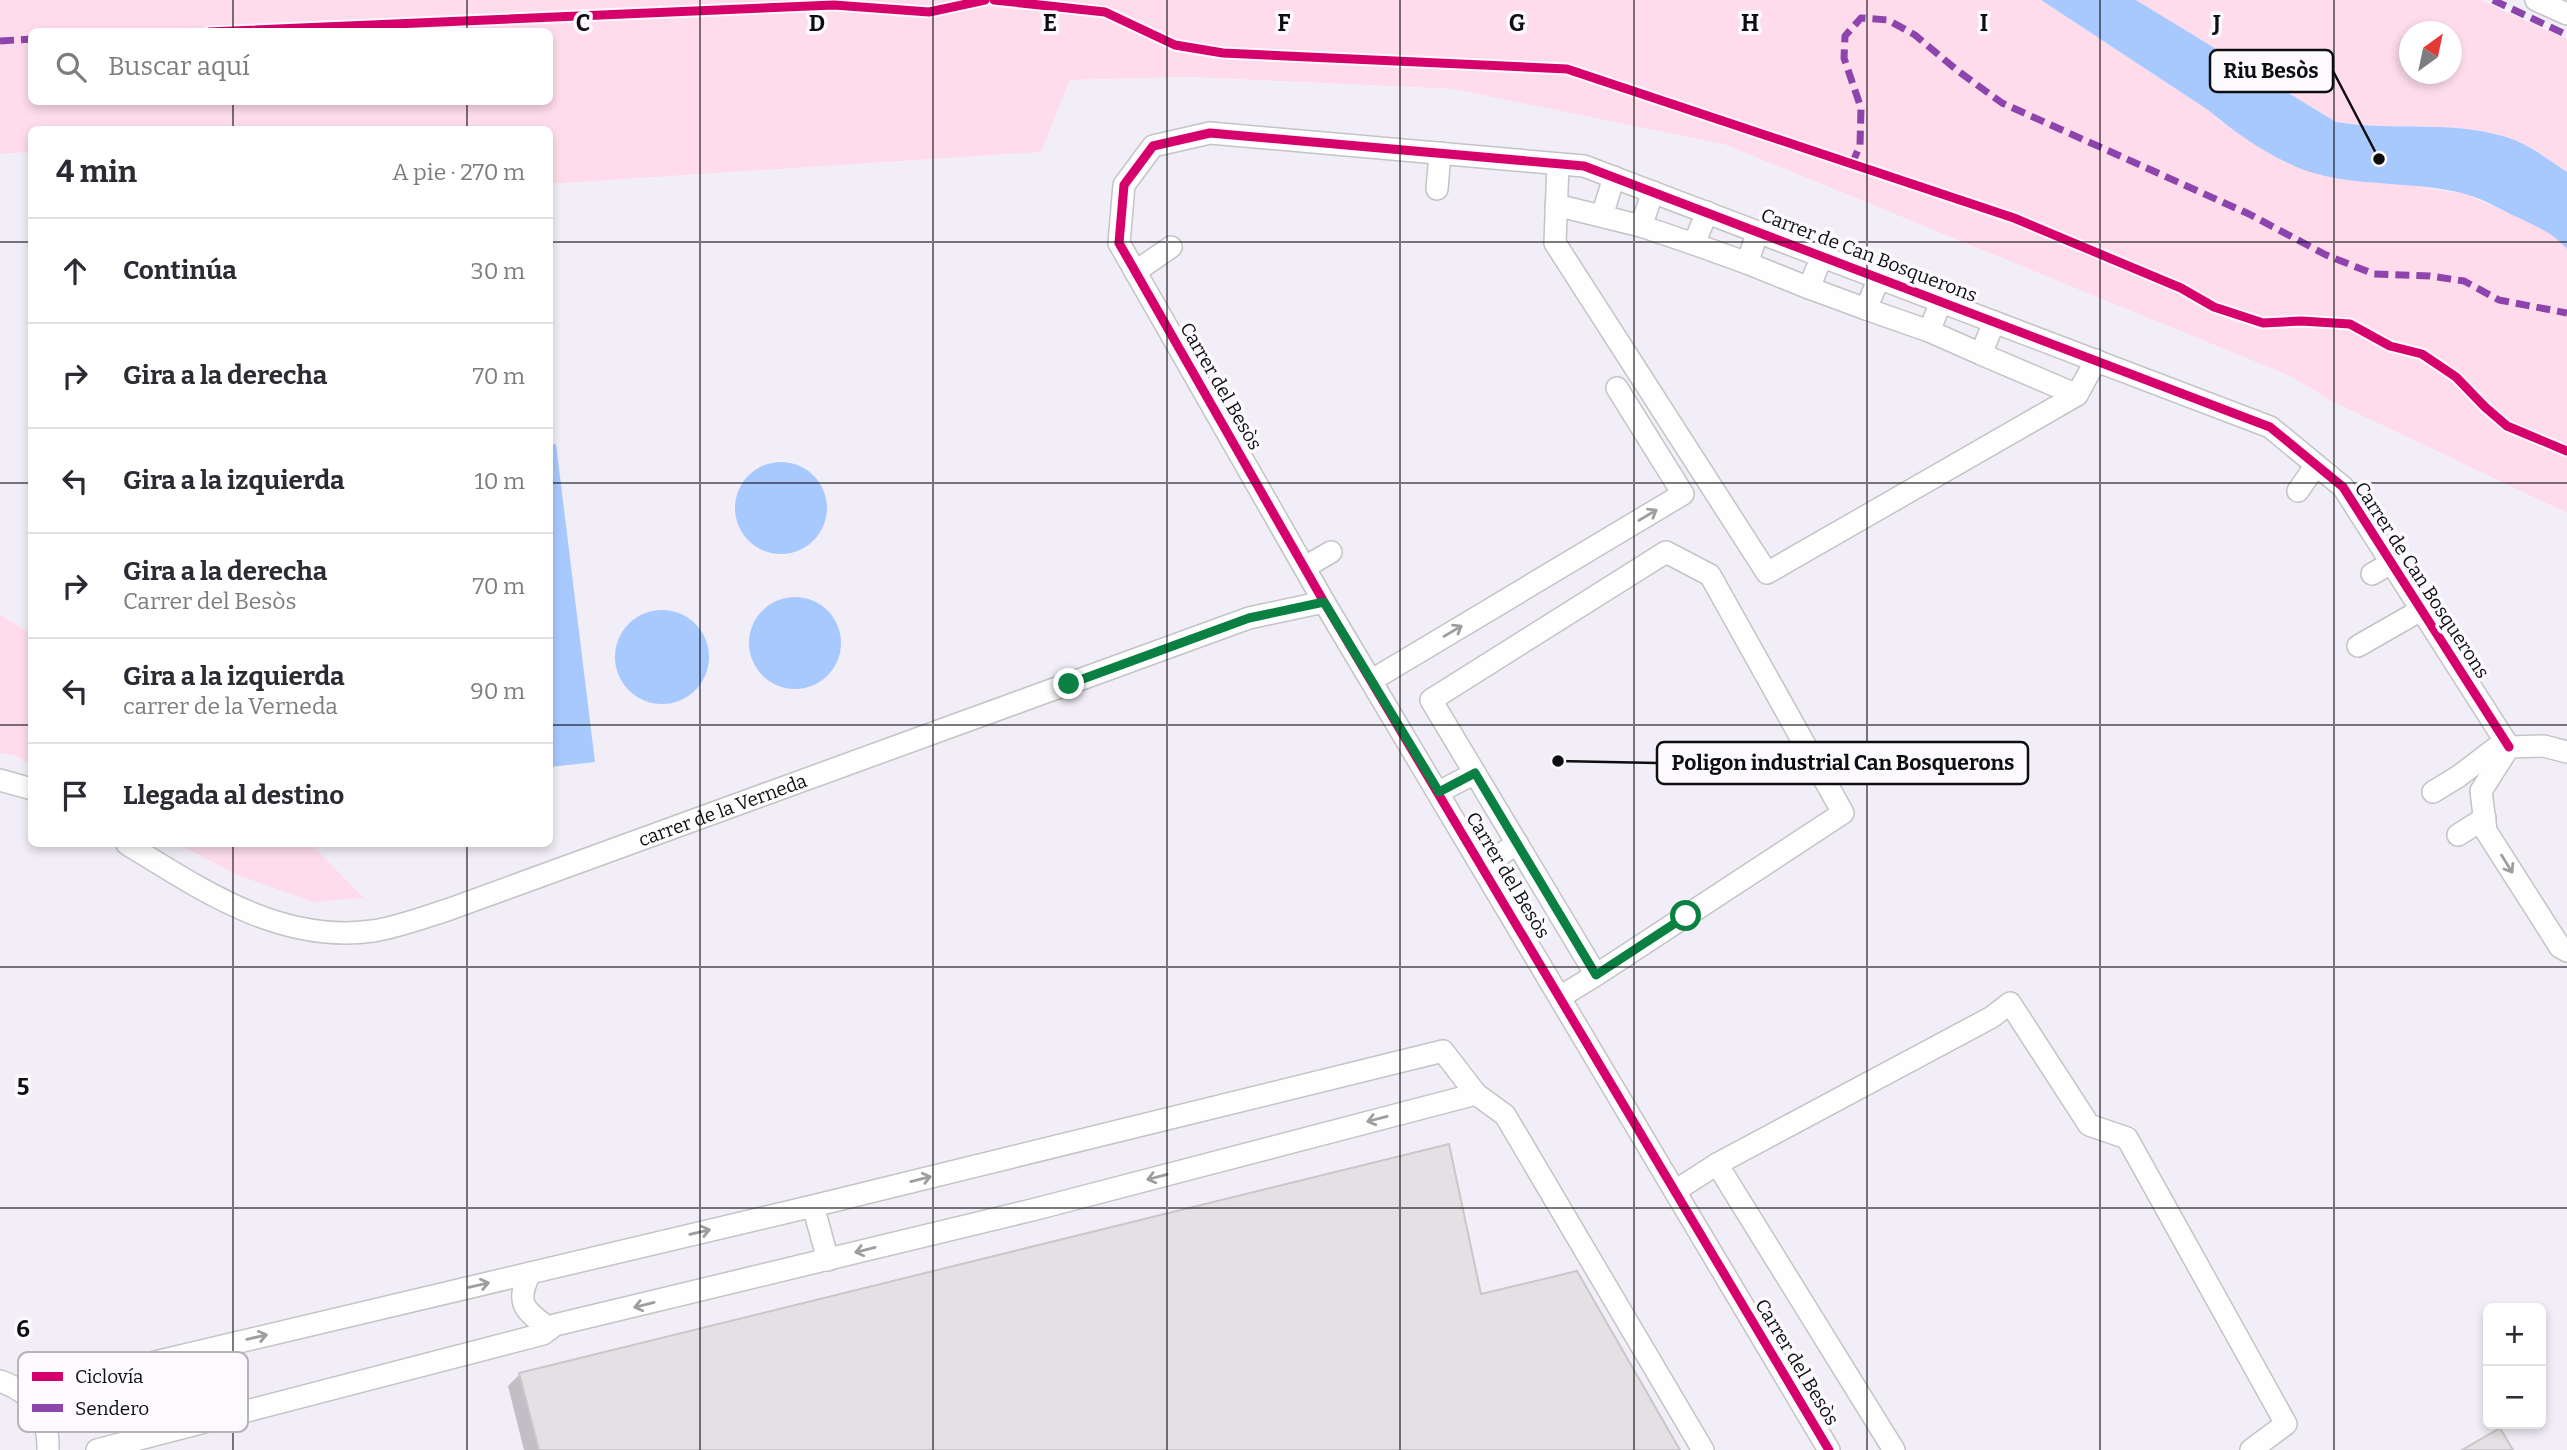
<!DOCTYPE html>
<html lang="es">
<head>
<meta charset="utf-8">
<style>
  :root { --surface:#fff; --page:#f2f2f3; --text:#2b2b33; --muted:#7c7c81; --line:#e1e1e2 }
  body { margin:0; font-family:Bitter,serif; background:var(--page); color:var(--text) }
  .controls { position:absolute; right:21px; bottom:21px; display:grid; overflow:hidden; border-radius:10px; box-shadow:0 4px 10px #0003 }
  .controls button { width:63px; height:63px; display:grid; place-items:center; padding:0; border:0; border-bottom:2px solid var(--line); background:var(--surface); color:var(--text); font:35px sans-serif }
  .compass { position:absolute; left:2399px; top:21px; width:63px; height:63px; border-radius:50%; background:var(--surface); box-shadow:0 4px 10px #0003; rotate:33deg }
  .stop { position:absolute; width:21px; height:21px; margin:-16px; border:5px solid #0b8043; border-radius:50%; background:#fff }
  .stop.end { background:#0b8043; border-color:#fff; box-shadow:0 2px 7px #0008 }
  .list { margin:0; padding:0; list-style:none }
  h2 { display:flex; justify-content:space-between; align-items:center; height:91px; margin:0; padding:0 28px; font-size:30px }
  h2 small { font-size:23px; font-weight:400; color:var(--muted) }
  .list li { display:grid; grid-template-columns:46px 1fr auto; gap:21px; align-items:center; box-sizing:border-box; height:105px; padding:0 28px; border-top:2px solid var(--line) }
  .list b { display:block; font-size:26px; white-space:nowrap }
  .list p { margin:0; font-size:23px; white-space:nowrap; color:var(--muted) }
  .list em { font-size:23px; font-style:normal; color:var(--muted) }
  .icon { flex:none; width:38px; height:38px; fill:none; stroke:currentColor; stroke-width:2; stroke-linecap:round; stroke-linejoin:round }
  .map { position:relative; flex:none; width:2567px; height:1450px; overflow:hidden }
  .search { position:absolute; background:var(--surface); box-shadow:0 4px 10px #0003; left:28px; top:28px; width:525px; height:77px; display:flex; align-items:center; gap:18px; box-sizing:border-box; padding:0 24px; border-radius:10px; color:var(--muted); font-size:26px }
  .panel { position:absolute; background:var(--surface); box-shadow:0 4px 10px #0003; left:28px; top:126px; width:525px; height:721px; border-radius:10px }
  .map>svg:first-child { display:block }
  .built { fill:#f2eef8; fill-rule:evenodd }
  .green { fill:#fedcec; fill-rule:evenodd }
  .water { fill:#a7c9fe }
  .shadow { fill:#0003 }
  .building { fill:#e3e1e3; stroke:#c9c7c9; stroke-width:2 }
  .lines { fill:none; stroke-linecap:round; stroke-linejoin:round }
  .minor-casing { stroke:#c4c3c5; stroke-width:24 }
  .minor { stroke:#fffeff; stroke-width:21 }
  .quiet { stroke:#8e44ad; stroke-width:7; stroke-dasharray:14 7; stroke-linecap:butt }
  .cycleway-casing { stroke:#fcfafe; stroke-width:13 }
  .cycleway { stroke:#d6006c; stroke-width:9 }
  .oneway { stroke:#9f9e9f }
  .route { stroke:#0b8043; stroke-width:9 }
  .grid { fill:none; stroke:#0e0d10; stroke-width:2; stroke-opacity:0.55 }
  .labels { text-anchor:middle; dominant-baseline:central; stroke-width:7; stroke-linejoin:round; paint-order:stroke }
  .street-label { font-size:19px; fill:#0e0d10; stroke:#fcfafe }
  .key { fill:#fcfafe; stroke:#b5b3b7; stroke-width:2 }
  .key-label { font-size:19px; fill:#0e0d10 }
  .grid-label { font-size:23px; text-anchor:middle; font-weight:bold; fill:#0e0d10; stroke:#fcfafe; stroke-width:7; stroke-linejoin:round; paint-order:stroke }
  .leader { fill:none; stroke:#0e0d10; stroke-width:2.5 }
  .callout-dot { fill:#0e0d10; stroke:#fcfafe; stroke-width:2.5 }
  .callout { fill:#fcfafe; stroke:#0e0d10; stroke-width:2.5 }
  .callout-label { font-size:21px; text-anchor:middle; font-weight:bold; fill:#0e0d10 }
</style>
</head>
<body>
<div class="map">
<svg width="2567" height="1450" viewBox="0 0 2567 1450">
  <rect width="100%" height="100%" fill="#fcfbfd"/>
  <path class="built" d="M2481,0H2567V39L2517,15Z
    M1189,77L1453,89L1726,145L2292,377L2331,401L2567,513V1450H0V753L16,756L31,765L32,844H178L237,875L363,898L311,844H550V184L1041,152L1070,80ZM2488,1308H2541V1424H2488Z
    M31,152V634L0,614V154Z"/>
  <path class="green" d="M0,0H2041L2208,110L2223,123L2291,165L2330,177L2410,185L2466,194L2540,227L2557,237L2567,249V513L2331,401L2292,377L1726,145L1453,89L1189,77L1070,80L1041,152L550,184V130H32L31,152L0,154ZM32,32H550V102H32Z
    M2136,0H2481L2567,39V172C2551,162 2534,148 2517,141C2459,118 2396,132 2336,122ZM2410,32H2452V74H2410Z
    M0,614L31,634V765L16,756L0,753Z
    M178,844H311L364,898L313,902L237,875Z"/>
  <path class="water" d="M2041,0H2136L2336,122C2396,132 2459,118 2517,141C2534,148 2551,162 2567,172V249C2553,233 2538,227 2519,218C2501,210 2484,199 2465,194C2417,181 2365,187 2317,174C2278,163 2239,136 2208,110Z
    M556,444L595,762L550,767V445Z
    M735 508a46 46 0 1 1 92 0a46 46 0 1 1-92 0Z
    M749 643a46 46 0 1 1 92 0a46 46 0 1 1-92 0Z
    M615 657a47 47 0 1 1 94 0a47 47 0 1 1-94 0Z"/>
  <path class="shadow" d="M1480,1297L1678,1450H524L508,1386L520,1374Z"/>
  <path class="building" d="M1449,1144L1481,1294L1577,1271L1680,1450H539L519,1373Z
    M2500,1428L2513,1450H2462Z"/>
  <g class="lines">
    <g class="minor-casing">
      <g id="minor">
        <path d="M2536,0L2567,14"/>
        <path d="M1558,164L1555,243L1767,573L2077,395L2096,360"/>
        <path d="M1437,189L1440,153"/>
        <path d="M1556,205L1641,226L1653,192"/>
        <path d="M1602,216L1614,177"/>
        <path d="M1641,226L1694,244L1707,212"/>
        <path d="M1694,244L1747,263L1758,232"/>
        <path d="M1747,263L1809,288L1822,256"/>
        <path d="M1135,272L1171,247"/>
        <path d="M1809,288L1866,309L1879,278"/>
        <path d="M1866,309L1929,331L1941,302"/>
        <path d="M1929,331L1981,354L1994,322"/>
        <path d="M1981,354L2077,395"/>
        <path d="M2298,491L2316,465"/>
        <path d="M1305,567L1331,552"/>
        <path d="M2372,574L2391,563"/>
        <path d="M2358,646L2421,610"/>
        <path d="M1372,680L1683,494L1617,388"/>
        <path d="M2567,752L2544,746L2509,747L2481,791L2486,831L2560,947L2567,951"/>
        <path d="M0,780L32,789"/>
        <path d="M1439,792L1475,773"/>
        <path d="M2433,792L2459,776L2505,741"/>
        <path d="M2458,835L2485,818"/>
        <path id="s1" d="M127,844C202,890 280,944 373,931C399,927 425,917 450,909L1249,618L1324,602"/>
        <path d="M1483,867L1517,843"/>
        <path d="M1560,997L1596,975L1431,700L1666,552L1710,575L1843,813L1596,975"/>
        <path d="M1476,1094L1505,1115L1703,1450"/>
        <path d="M1717,1164L1894,1450"/>
        <path d="M1675,1191L1717,1164L1992,1017L2010,1003L2089,1125L2127,1138L2286,1424L2251,1450"/>
        <path d="M813,1206L828,1260"/>
        <path d="M530,1273C515,1304 524,1310 550,1329"/>
        <path d="M0,1381C32,1392 49,1416 48,1450"/>
        <path d="M24,1393L813,1206L1443,1051L1476,1094L1036,1209L555,1325L543,1334L97,1450"/>
        <path d="M1829,1450L1324,602L1119,243L1124,185L1153,146L1210,133L1584,166L2270,427L2343,487L2509,747"/>
      </g>
    </g>
    <use href="#minor" class="minor"/>
    <path class="quiet" d="M2493,0L2567,35
      M0,41L32,39
      M1852,164L1860,145L1861,108L1844,58L1845,36L1861,18L1888,20L1915,35L1958,71L2002,103L2249,214L2326,255L2374,274L2430,276L2464,281L2499,300L2567,313"/>
    <g class="cycleway-casing">
      <path id="cycleway" d="M994,0L1105,12L1175,45L1223,53L1567,69L2014,218L2181,288L2214,307L2263,323L2301,321L2350,324L2390,346L2422,354L2456,377L2485,407L2507,426L2567,451
        M209,32L834,5L929,12L985,0
        M1829,1450L1324,602L1119,243L1124,185L1153,146L1210,133L1584,166L2270,427L2343,487L2509,747"/>
    </g>
    <use href="#cycleway" class="cycleway"/>
  </g>
  <defs><path id="oneway-shaft" d="M-6 0H5M1.5-3L5.5 0L1.5 3" fill="none" stroke-width="1.6" stroke-linecap="round" stroke-linejoin="round" transform="scale(1.75)"/></defs>
  <g class="oneway">
    <use href="#oneway-shaft" transform="translate(1648 515) rotate(-31)"/>
    <use href="#oneway-shaft" transform="translate(1453 631) rotate(-31)"/>
    <use href="#oneway-shaft" transform="translate(2507 864) rotate(58)"/>
    <use href="#oneway-shaft" transform="translate(1377 1119) rotate(165)"/>
    <use href="#oneway-shaft" transform="translate(1157 1177) rotate(165)"/>
    <use href="#oneway-shaft" transform="translate(921 1179) rotate(-14)"/>
    <use href="#oneway-shaft" transform="translate(700 1232) rotate(-13)"/>
    <use href="#oneway-shaft" transform="translate(865 1250) rotate(166)"/>
    <use href="#oneway-shaft" transform="translate(479 1285) rotate(-13)"/>
    <use href="#oneway-shaft" transform="translate(644 1305) rotate(166)"/>
    <use href="#oneway-shaft" transform="translate(257 1337) rotate(-13)"/>
  </g>
  <g class="lines">
    <path class="route" d="M1069,684L1249,618L1324,602L1439,792L1475,773L1596,975L1686,916"/>
  </g>
  <path class="grid" d="M233,0V32M467,0V32M700,0V1450M933,0V1450M1167,0V1450M1400,0V1450M1634,0V1450M1867,0V1450M2100,0V1450M2334,0V1450M233,102V130M467,102V130M0,242H32M550,242H2567M0,483H32M550,483H2567M0,725H32M550,725H2567M233,844V1450M467,844V1450M0,967H2567M0,1208H2567"/>
  <g class="labels">
    <g class="street-label">
      <text transform="translate(1869 255) rotate(21)">Carrer de Can Bosquerons</text>
      <text transform="translate(1221 386) rotate(60)">Carrer del Besòs</text>
      <text transform="translate(2422 580) rotate(57)">Carrer de Can Bosquerons</text>
      <text stroke="none"><textPath href="#s1" startOffset="637">carrer de la Verneda</textPath></text>
      <text transform="translate(1508 875) rotate(59)">Carrer del Besòs</text>
      <text transform="translate(1797 1362) rotate(59)">Carrer del Besòs</text>
    </g>
  </g>
  <rect x="18" y="1352" width="230" height="80" rx="10" class="key"/>
  <rect x="32" y="1372" width="31" height="9" fill="#d6006c"/>
  <rect x="32" y="1404" width="31" height="8" fill="#8e44ad"/>
  <g class="key-label">
    <text x="75" y="1383">Ciclovía</text>
    <text x="75" y="1415">Sendero</text>
  </g>
  <g class="grid-label">
    <text x="583" y="31">C</text>
    <text x="817" y="31">D</text>
    <text x="1050" y="31">E</text>
    <text x="1284" y="31">F</text>
    <text x="1517" y="31">G</text>
    <text x="1750" y="31">H</text>
    <text x="1984" y="31">I</text>
    <text x="2217" y="31">J</text>
    <text x="23" y="1095">5</text>
    <text x="23" y="1337">6</text>
  </g>
  <path class="leader" d="M2379 159L2333 71M1558 761L1657 763"/>
  <g class="callout-dot">
    <circle cx="2379" cy="159" r="7"/>
    <circle cx="1558" cy="761" r="7"/>
  </g>
  <g class="callout">
    <rect x="2210" y="50" width="123" height="42" rx="7"/>
    <rect x="1657" y="742" width="371" height="42" rx="7"/>
  </g>
  <g class="callout-label">
    <text x="2271" y="78">Riu Besòs</text>
    <text x="1843" y="770">Poligon industrial Can Bosquerons</text>
  </g>
</svg>
<div class="controls">
<button>+</button>
<button>−</button>
</div>
<svg class="compass" viewBox="-18 -18 36 36"><path d="M0-13l5 13h-10z" fill="#e53935"/><path d="M0 13l5-13h-10z" fill="#7c7c81"/></svg>
<div class="stop" style="left:1686px;top:916px"></div>
<div class="stop end" style="left:1069px;top:684px"></div>
<div class="search"><svg class="icon" aria-label="search" viewBox="0 0 24 24"><circle cx="10" cy="10" r="6"/><path d="M15 15l6 6"/></svg>Buscar aquí</div>
<section class="panel">
<h2>4 min<small>A pie · 270 m</small></h2>
<ul class="list">
<li><svg class="icon" aria-label="ahead" viewBox="0 0 24 24"><path d="M12 20V5M6 11l6-6 6 6"/></svg><div><b>Continúa</b></div><em>30 m</em></li>
<li><svg class="icon" aria-label="right" viewBox="0 0 24 24"><path d="M7 20v-9h11M14 6l5 5-5 5"/></svg><div><b>Gira a la derecha</b></div><em>70 m</em></li>
<li><svg class="icon" aria-label="left" viewBox="0 0 24 24"><path d="M17 20v-9H6M10 6l-5 5 5 5"/></svg><div><b>Gira a la izquierda</b></div><em>10 m</em></li>
<li><svg class="icon" aria-label="right" viewBox="0 0 24 24"><path d="M7 20v-9h11M14 6l5 5-5 5"/></svg><div><b>Gira a la derecha</b><p>Carrer del Besòs</p></div><em>70 m</em></li>
<li><svg class="icon" aria-label="left" viewBox="0 0 24 24"><path d="M17 20v-9H6M10 6l-5 5 5 5"/></svg><div><b>Gira a la izquierda</b><p>carrer de la Verneda</p></div><em>90 m</em></li>
<li><svg class="icon" aria-label="arrive" viewBox="0 0 24 24"><path d="M6 21V4h12l-3 4 3 4H6"/></svg><div><b>Llegada al destino</b></div></li>
</ul>
</section>
</div>
</body>
</html>
